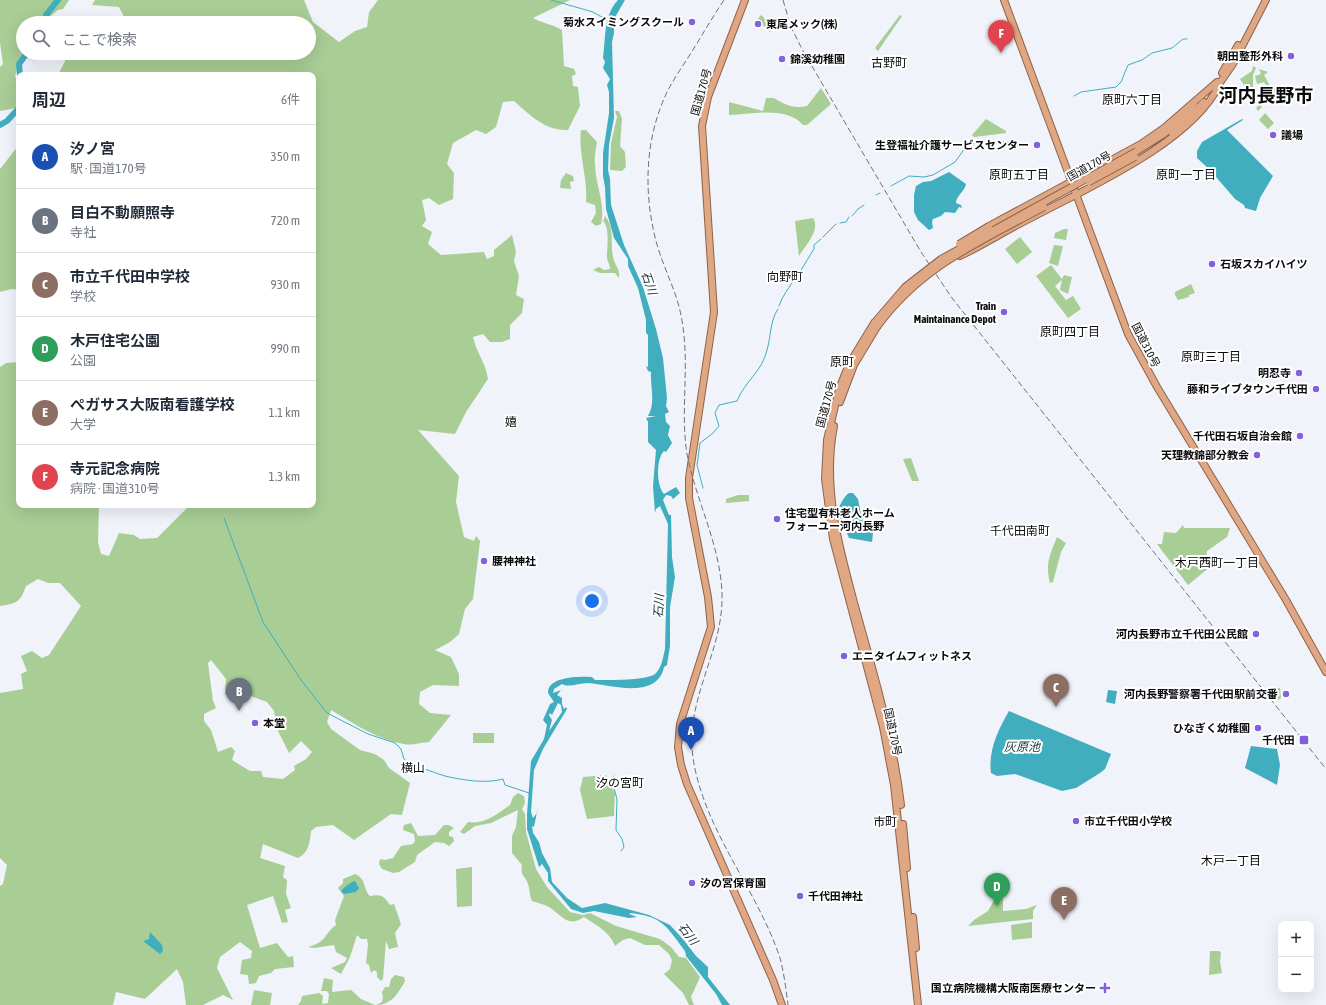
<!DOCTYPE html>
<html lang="ja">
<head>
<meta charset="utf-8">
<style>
  :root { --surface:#fff; --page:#f6f6f7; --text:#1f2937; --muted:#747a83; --line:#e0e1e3; --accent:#1a73e8 }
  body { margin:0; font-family:"Asap Condensed","Noto Sans JP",sans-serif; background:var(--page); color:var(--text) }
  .controls { position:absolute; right:12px; bottom:12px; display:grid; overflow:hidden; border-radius:8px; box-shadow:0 4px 16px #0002 }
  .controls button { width:36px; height:36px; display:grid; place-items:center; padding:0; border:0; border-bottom:1px solid var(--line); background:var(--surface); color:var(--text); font:20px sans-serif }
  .you { position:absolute; left:592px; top:601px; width:14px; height:14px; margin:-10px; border:3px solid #fff; border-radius:50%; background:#1a73e8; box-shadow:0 0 0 6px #1a73e833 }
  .badge { display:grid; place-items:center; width:26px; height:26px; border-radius:50%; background:var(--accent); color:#fff; font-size:13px; font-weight:700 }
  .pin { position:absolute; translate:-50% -33px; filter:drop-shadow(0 1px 2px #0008) }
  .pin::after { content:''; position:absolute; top:21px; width:14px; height:12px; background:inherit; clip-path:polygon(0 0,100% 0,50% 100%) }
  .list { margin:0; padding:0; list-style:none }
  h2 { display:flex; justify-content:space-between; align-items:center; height:52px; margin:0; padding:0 16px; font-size:17px }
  h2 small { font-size:13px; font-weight:400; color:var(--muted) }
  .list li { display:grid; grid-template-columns:26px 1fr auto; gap:12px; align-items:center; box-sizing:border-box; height:64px; padding:0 16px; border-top:1px solid var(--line) }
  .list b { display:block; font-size:15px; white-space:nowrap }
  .list p { margin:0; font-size:13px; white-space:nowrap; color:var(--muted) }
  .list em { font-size:13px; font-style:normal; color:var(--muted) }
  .icon { flex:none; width:22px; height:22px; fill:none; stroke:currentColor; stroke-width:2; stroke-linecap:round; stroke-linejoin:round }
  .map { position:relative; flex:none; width:1326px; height:1005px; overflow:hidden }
  .search { position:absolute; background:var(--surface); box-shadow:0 4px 16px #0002; left:16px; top:16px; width:300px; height:44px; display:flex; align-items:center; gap:10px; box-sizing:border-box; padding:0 14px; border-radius:22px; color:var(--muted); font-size:15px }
  .panel { position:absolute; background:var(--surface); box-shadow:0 4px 16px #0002; left:16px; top:72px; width:300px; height:436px; border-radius:8px }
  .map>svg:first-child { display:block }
  .green { fill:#a8cd95; fill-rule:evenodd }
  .water { fill:#41aebf; fill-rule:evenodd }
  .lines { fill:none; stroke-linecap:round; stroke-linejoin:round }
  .stream { stroke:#41aebf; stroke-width:1 }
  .river { stroke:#41aebf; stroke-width:6 }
  .trunk-casing { stroke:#906247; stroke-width:8 }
  .trunk { stroke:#dfa784; stroke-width:6 }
  .rail { stroke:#707176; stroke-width:1; stroke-dasharray:6 3; stroke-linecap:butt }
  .trunk-bridge-casing { stroke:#906247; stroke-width:8; stroke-linecap:butt }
  .trunk-bridge { stroke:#dfa784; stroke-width:6 }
  .poi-dot { fill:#8261dc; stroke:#fff; stroke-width:1.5 }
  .labels { text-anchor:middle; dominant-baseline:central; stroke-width:4; stroke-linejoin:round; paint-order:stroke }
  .poi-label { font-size:11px; font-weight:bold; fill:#0b0b0e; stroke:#fff; text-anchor:end }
  .street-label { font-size:11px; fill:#0b0b0e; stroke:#fff }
  .neighbourhood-label { font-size:12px; fill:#0b0b0e; stroke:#fff }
  .water-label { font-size:12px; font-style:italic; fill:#21393e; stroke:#fff }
  .town-label { font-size:19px; font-weight:bold; fill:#0b0b0e; stroke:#fff }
</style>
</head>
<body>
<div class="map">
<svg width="1326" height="1005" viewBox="0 0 1326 1005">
  <rect width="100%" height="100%" fill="#f0f3fa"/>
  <path class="green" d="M0,0H69L63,9L58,10L46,20L47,23H23V53H27L19,64L15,76C21,84 21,100 16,108L0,111V67L3,64L0,43Z
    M95,0H304L313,22L339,42L355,31L367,27L369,12L378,0H570L533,18C542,23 552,24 562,30L564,66L574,69L576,74L572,76L573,86L578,87L580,106L568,130C545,131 530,115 514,101L503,102L496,127L486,134L476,130L453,143L447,164L454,173L453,199L439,205L429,198L422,200L426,220L422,226L432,232L428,244L441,255L484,252L487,259L494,256V250L512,235L516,252L514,261L519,276L516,295L524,299L522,313L510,325V339L502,342H490L483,334L473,337C476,352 486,363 488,379L466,412L455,434L418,430L459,476L456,502L464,537L474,541L476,536L480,541L473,599L465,609L459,634L450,642L435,650L451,657L459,674V686L433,685L420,692L419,704L430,713L451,715L429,742C421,742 413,746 404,744C378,740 353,723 331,710L327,722L331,729L360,750L375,754L384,760L389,768L410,783L402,815L391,814L354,840L333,825L316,827L311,831C310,841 309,853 298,858L263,844L260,858L285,866L283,877L287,880L286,894L291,908L285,910L288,922L282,923L273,896L247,905L260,948L277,943L288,957L293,956L294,967L275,969L271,973L259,976L256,983L249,984L248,975L240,974L242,960L251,958L252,951L240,942L220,957L217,968L233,1000L223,995L203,1005H186L183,982L177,969L145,999L116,992L113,1005H0V886L3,884L7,865L0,858V693L23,689L21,674L27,671L21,656L32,651L42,658L49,655L81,606L60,583H48L38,579L26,586C20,603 17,603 0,606V367L6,363L19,362V505H99L98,542L101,554L109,556L119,533L134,535L140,539L157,538L190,505H313V75H58L69,53H309V23H123L125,19L119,7L92,5ZM211,660L226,679L225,694L235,701L251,696L267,702L274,711L277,729L289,753L301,741L312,752L306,759L294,766L295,770L283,779L263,777L261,771H250L232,760L235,751L231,747L218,752L211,730L204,721V714L216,708L213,701L208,663Z
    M761,15L774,27L770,32L757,20Z
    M900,15L902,16L878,51L875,48Z
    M1253,66L1256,68L1253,75V91L1251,92L1262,107L1258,111L1256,108L1258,106L1240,79L1252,71Z
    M1259,69L1268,72L1264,75L1270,86L1274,88L1279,86L1280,88L1279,94L1274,97L1264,82L1257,84L1255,76L1261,74Z
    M821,88L831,104L807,125H803C787,106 752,114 729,115V102L763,111L766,98H774C786,105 792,109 807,106Z
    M615,111H619L622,119L620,146L625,152L626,167L622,171L610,170L611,143L617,117Z
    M1265,113L1274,123L1268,129L1259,120Z
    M986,119L1006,131V133L974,137L972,135Z
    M581,130H586L597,142C596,149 594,157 595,164C595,185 606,203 601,224L596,226L591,222L596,213L595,205L586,202C588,177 578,154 581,130Z
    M18,146L19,290L12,289L0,292V169Z
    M566,173L573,176L574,181L570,182L571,189L560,188L561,180Z
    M605,216C616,229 609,246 614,260C616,267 620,269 619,278L615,273H600L593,270L599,267L604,270L610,269C610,264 607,261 607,257C607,246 610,227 603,221Z
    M813,218C821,230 805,246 799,256L795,221Z
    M1064,229H1068L1066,240L1054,238L1055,233Z
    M1020,237L1032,252L1017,264L1005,249Z
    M1054,245L1063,246L1058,266L1049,263Z
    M1051,265L1062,279L1064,275L1072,277L1068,294L1060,290L1062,280L1055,286L1066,300L1073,296L1081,309L1068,318L1036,276Z
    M1191,284L1195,293L1189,295V297L1178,300L1175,295V292Z
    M911,458L919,481H912L903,459Z
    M738,495H749V501L726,503V499Z
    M1183,525L1184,528H1230L1227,537L1207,551L1205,564L1210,567L1188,585L1157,544H1162L1164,532L1176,533Z
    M1057,537L1066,543L1061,552L1053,582L1050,583C1045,563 1050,555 1057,537Z
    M1267,688H1280L1281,698L1277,701Z
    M473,733H494V743H473Z
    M606,775L615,793L614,816L587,819L580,790L583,777Z
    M518,793L524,796L525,803L522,809L525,814L526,832L536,869L547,887L570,912L583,915L590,913L616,926L660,939L671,947L679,957L686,958L700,977L691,997L694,1005H689L683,993L664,974L670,969L672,960L669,954L659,945H645L630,938L623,940L615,946C610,932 596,925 584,917C567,928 563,916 549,907C544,904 537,903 532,901C529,894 530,889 528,884C525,875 520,876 522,865L512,853V836L516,827L518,810L491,823L475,826L464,834L460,832L468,822C471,822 475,823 478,822C489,821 501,811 510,805L513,797Z
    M411,823L418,836L435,835L444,825H449L454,828L449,832V836L453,837L454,841L449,846L444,843L435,842L417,855L415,862L399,872L393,873L382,869L379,864L380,859L385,860L393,858L401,846L413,844L415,841L414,834L403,830L404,825Z
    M472,867V906L457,907L456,869Z
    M355,874C366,878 363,889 370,896C381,894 384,896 390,905L394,904L401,924L395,933L398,947L389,949L386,941L383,979L381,981L377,977V972L374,970L371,973L369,965L366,963L368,945L367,939H361L357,935L350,957L341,974L331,968L345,962L347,958L336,952L334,945L314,948L308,947C327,942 323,935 336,925L335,920L344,896L338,888L343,883V879Z
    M1003,884V911L1026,909L1037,905L1033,911V919L968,926L974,920L988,911Z
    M1032,922V938L1012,940L1011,925Z
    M1210,951H1219L1221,953L1220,962L1222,973L1209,975Z
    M395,975L404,977L405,981C398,994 391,1005 376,1005L382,1002L383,998L382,992L385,987H389L391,979Z
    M324,978L333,980L332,992L351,990L361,999L375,1005H298L301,1001L302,996L319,993L323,996L322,1004L328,1003L329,994L327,991H321Z
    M254,990L272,993L270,1005H251Z"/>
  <path class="water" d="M618,0H625L614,19V33L612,42L614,118L609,145L608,170L610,179L611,205L624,245L643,287L656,329L663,358L667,398L666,406L669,412L665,414L666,422L670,426L668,435L672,443L666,452L664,451C656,459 656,485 664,494L676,487L680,493L673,499L671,496L666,495L663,500L669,515H671L672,557L675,577L670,607V646L667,665L664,667C657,700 612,685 588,683C578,683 569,688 562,684L554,689L553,693L561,690L557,695L562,698V704L564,709L566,707L567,709L543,749L534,770L531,812L533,818L537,813L538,807L534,827L532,826L533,833L539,842L542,853L550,868L552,882L567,898L582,908L605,903L649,915L670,925L682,938L689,933L683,939L696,956L708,967V977L730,1005H722L716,994L686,956C686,950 682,948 679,943C663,921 658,917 631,913L629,914L637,917L629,918L594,911L583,913L571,909L548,881V873L542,864L539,867L527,829V814L531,761L544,739L547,725L543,720L550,704L554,702L548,693C547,676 581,676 592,677L595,680C607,680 649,681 656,673C662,667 663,657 665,649L668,524L660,506L656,509L655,513L653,486L656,450L648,442V422L646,418L656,416H648C656,403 650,386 651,372L648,371L646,366L648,367V335L646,333V320L638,288L628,266V259L614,238L606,209L605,187L603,176V153L609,113V92L607,85L610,79L603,68L605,62L603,58C606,38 603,16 618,0ZM558,703L561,705L562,712L549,731L552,720L549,715L550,713L552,715Z
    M1242,119L1243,120L1227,130L1273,176L1260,198L1256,211L1245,208L1244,205L1235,199L1210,170L1197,158V151L1202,142Z
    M949,172L966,184C965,191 956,196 956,203L961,205L962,208L959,207L955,213L945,212L941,216L933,219L932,222L933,228L929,230L918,220L914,212V195L916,186L923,182L931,181Z
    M849,493H853L858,499L862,519L873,533L872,542L849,538L846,531L839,527L836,511C841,505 843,497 849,493Z
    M1108,690L1117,691L1115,704L1106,702Z
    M1009,711L1111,754L1105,769L1100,773L1076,788L1062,791L1015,774L997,776L991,773C988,751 998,730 1009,711Z
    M1251,746L1277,749L1280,765L1277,785L1245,768Z
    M355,881L359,888L356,892L344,894L341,891C344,887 351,882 355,881Z
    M150,932L162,945L163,951L160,954L143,941L149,939Z"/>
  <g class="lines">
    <path class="stream" d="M551,0L593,12L607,20
      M1074,96L1081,92L1116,87L1121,82L1128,65L1142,60L1152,53L1172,48L1183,39H1187
      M891,186L909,176L924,177L933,175L955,162L965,148L971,144L997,141L1009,142
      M876,195L880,193
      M852,216L858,209L864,205
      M840,223L846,222L849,217
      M823,237L836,224
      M798,275L814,249V245L821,239
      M779,306C782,296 789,288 794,280
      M703,488L697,465L700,443L712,434L719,426L715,413L719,405L737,401C745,381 762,372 767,350C771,337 770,320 778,309
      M224,518L263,622L301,680L327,713L368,734L395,743L401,749L404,759L415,768C426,768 434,773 445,776C462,780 486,784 503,779L505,785L529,793
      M614,776L612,781L617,799L616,830L622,839L624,847L621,851"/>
    <path class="river" d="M48,23L49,20L46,15L58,0
      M20,75L19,64L27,53
      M0,125L7,121L19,108"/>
    <g class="trunk-casing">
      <path id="trunk" d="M745,0L708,97L702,126L714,312L689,478V498L708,597L711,627L680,724L678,747L681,765L687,784L773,980L782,1005
        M1004,0L1128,334L1157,387L1286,600L1326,672
        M1222,73L1238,45
        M1217,87L1233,64L1266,0
        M1172,133L1204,102
        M1137,151L1164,134L1194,106
        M989,226L1141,144L1164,128L1217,82
        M960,256C983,245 1005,231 1027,220C1083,190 1192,143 1219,85
        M874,323L849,364L839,389L827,440L825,479L833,539L883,727L894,785L918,1005
        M840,402L854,365L877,327
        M834,426C822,488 839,547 855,606C873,671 893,737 901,805
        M903,824L907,868
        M913,917L916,948"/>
    </g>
    <use href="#trunk" class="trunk"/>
    <path class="rail" d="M724,0C714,15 705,30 696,45C687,60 676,75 668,90C645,137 643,191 656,241C663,268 678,293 682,321C690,366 680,410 687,454C696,501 720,544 722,593C724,656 680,702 695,769C710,838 758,892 780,958C784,973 786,989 788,1005
      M783,0L791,27L803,51L921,252L952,298L1326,769"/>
    <g class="trunk-bridge-casing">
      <path id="trunk-bridge" d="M1089,182L1135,157
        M959,244L989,226
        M874,323L905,287L941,259L1137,151
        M877,327C921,266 980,242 1044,207"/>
    </g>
    <use href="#trunk-bridge" class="trunk-bridge"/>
  </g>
  <g class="poi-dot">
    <circle cx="692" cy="22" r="4"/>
    <circle cx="758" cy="24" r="4"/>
    <circle cx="1291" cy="56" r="4"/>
    <circle cx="782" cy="59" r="4"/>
    <circle cx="1273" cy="135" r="4"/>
    <circle cx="1037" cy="145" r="4"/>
    <circle cx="1212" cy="264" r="4"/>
    <circle cx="1004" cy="312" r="4"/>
    <circle cx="1299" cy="373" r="4"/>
    <circle cx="1316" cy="389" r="4"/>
    <circle cx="1300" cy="436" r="4"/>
    <circle cx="1257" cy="455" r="4"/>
    <circle cx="777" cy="519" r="4"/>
    <circle cx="484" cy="561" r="4"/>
    <circle cx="1256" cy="634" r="4"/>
    <circle cx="844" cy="656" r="4"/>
    <circle cx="1286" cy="694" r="4"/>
    <circle cx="255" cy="723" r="4"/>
    <circle cx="1258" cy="728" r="4"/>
    <rect x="1299" y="735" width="10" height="10" rx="2"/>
    <circle cx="1076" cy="821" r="4"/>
    <circle cx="692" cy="883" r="4"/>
    <circle cx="800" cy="896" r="4"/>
    <path d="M1103 982h4v4h4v4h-4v4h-4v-4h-4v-4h4z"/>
  </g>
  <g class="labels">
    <g class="poi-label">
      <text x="684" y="22">菊水スイミングスクール</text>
      <text x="766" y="24" text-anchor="start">東尾メック(株)</text>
      <text x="1283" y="56">朝田整形外科</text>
      <text x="790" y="59" text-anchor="start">錦溪幼稚園</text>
      <text x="1281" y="135" text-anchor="start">議場</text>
      <text x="1029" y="145">生登福祉介護サービスセンター</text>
      <text x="1220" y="264" text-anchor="start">石坂スカイハイツ</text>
      <text x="996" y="306">Train<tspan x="996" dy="13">Maintainance Depot</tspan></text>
      <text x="1291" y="373">明忍寺</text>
      <text x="1308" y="389">藤和ライブタウン千代田</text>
      <text x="1292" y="436">千代田石坂自治会館</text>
      <text x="1249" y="455">天理教錦部分教会</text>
      <text x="785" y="513" text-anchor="start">住宅型有料老人ホーム<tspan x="785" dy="13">フォーユー河内長野</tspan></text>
      <text x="492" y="561" text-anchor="start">腰神神社</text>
      <text x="1248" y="634">河内長野市立千代田公民館</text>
      <text x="852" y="656" text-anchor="start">エニタイムフィットネス</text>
      <text x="1278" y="694">河内長野警察署千代田駅前交番</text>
      <text x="263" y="723" text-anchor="start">本堂</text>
      <text x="1250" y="728">ひなぎく幼稚園</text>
      <text x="1295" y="740">千代田</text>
      <text x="1084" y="821" text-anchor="start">市立千代田小学校</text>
      <text x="700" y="883" text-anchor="start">汐の宮保育園</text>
      <text x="808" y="896" text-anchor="start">千代田神社</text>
      <text x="1096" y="988">国立病院機構大阪南医療センター</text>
    </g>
    <g class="street-label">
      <text transform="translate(701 92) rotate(-74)">国道170号</text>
      <text transform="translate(1089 166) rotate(-29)">国道170号</text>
      <text transform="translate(1146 345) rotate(63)">国道310号</text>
      <text transform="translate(826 404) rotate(-75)">国道170号</text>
      <text transform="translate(893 732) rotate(78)">国道170号</text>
    </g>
    <g class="neighbourhood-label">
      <text x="889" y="63">古野町</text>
      <text x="1132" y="100">原町六丁目</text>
      <text x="1019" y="175">原町五丁目</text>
      <text x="1186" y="175">原町一丁目</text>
      <text x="785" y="277">向野町</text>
      <text x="1070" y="332">原町四丁目</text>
      <text x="1211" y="357">原町三丁目</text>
      <text x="842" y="362">原町</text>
      <text x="511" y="422">嬉</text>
      <text x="1020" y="531">千代田南町</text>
      <text x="1217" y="563">木戸西町一丁目</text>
      <text x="413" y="768">横山</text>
      <text x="620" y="783">汐の宮町</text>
      <text x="885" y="822">市町</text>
      <text x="1231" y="861">木戸一丁目</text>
    </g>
    <g class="water-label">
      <text transform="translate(649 283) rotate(71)">石川</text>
      <text transform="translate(659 606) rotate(-87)">石川</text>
      <text x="1022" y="747">灰原池</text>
      <text transform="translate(688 934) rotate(52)">石川</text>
    </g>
    <g class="town-label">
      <text x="1266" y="95">河内長野市</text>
    </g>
  </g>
</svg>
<div class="controls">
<button>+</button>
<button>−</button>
</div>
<div class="you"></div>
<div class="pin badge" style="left:691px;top:750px;background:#1a4fb4">A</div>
<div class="pin badge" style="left:239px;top:711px;background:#6b7280">B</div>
<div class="pin badge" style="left:1056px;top:707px;background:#8d6e63">C</div>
<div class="pin badge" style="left:997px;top:906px;background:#2e9e5b">D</div>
<div class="pin badge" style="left:1064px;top:920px;background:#8d6e63">E</div>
<div class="pin badge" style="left:1001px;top:53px;background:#e0444e">F</div>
<div class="search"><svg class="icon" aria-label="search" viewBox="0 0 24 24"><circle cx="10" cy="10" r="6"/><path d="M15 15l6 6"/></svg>ここで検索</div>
<section class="panel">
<h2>周辺<small>6件</small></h2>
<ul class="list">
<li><span class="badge" style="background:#1a4fb4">A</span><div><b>汐ノ宮</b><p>駅 · 国道170号</p></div><em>350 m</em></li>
<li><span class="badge" style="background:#6b7280">B</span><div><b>目白不動願照寺</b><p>寺社</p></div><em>720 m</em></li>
<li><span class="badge" style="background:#8d6e63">C</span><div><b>市立千代田中学校</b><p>学校</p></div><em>930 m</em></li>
<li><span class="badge" style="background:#2e9e5b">D</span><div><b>木戸住宅公園</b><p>公園</p></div><em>990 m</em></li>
<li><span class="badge" style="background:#8d6e63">E</span><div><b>ぺガサス大阪南看護学校</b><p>大学</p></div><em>1.1 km</em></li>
<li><span class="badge" style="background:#e0444e">F</span><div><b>寺元記念病院</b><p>病院 · 国道310号</p></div><em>1.3 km</em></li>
</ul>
</section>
</div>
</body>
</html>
